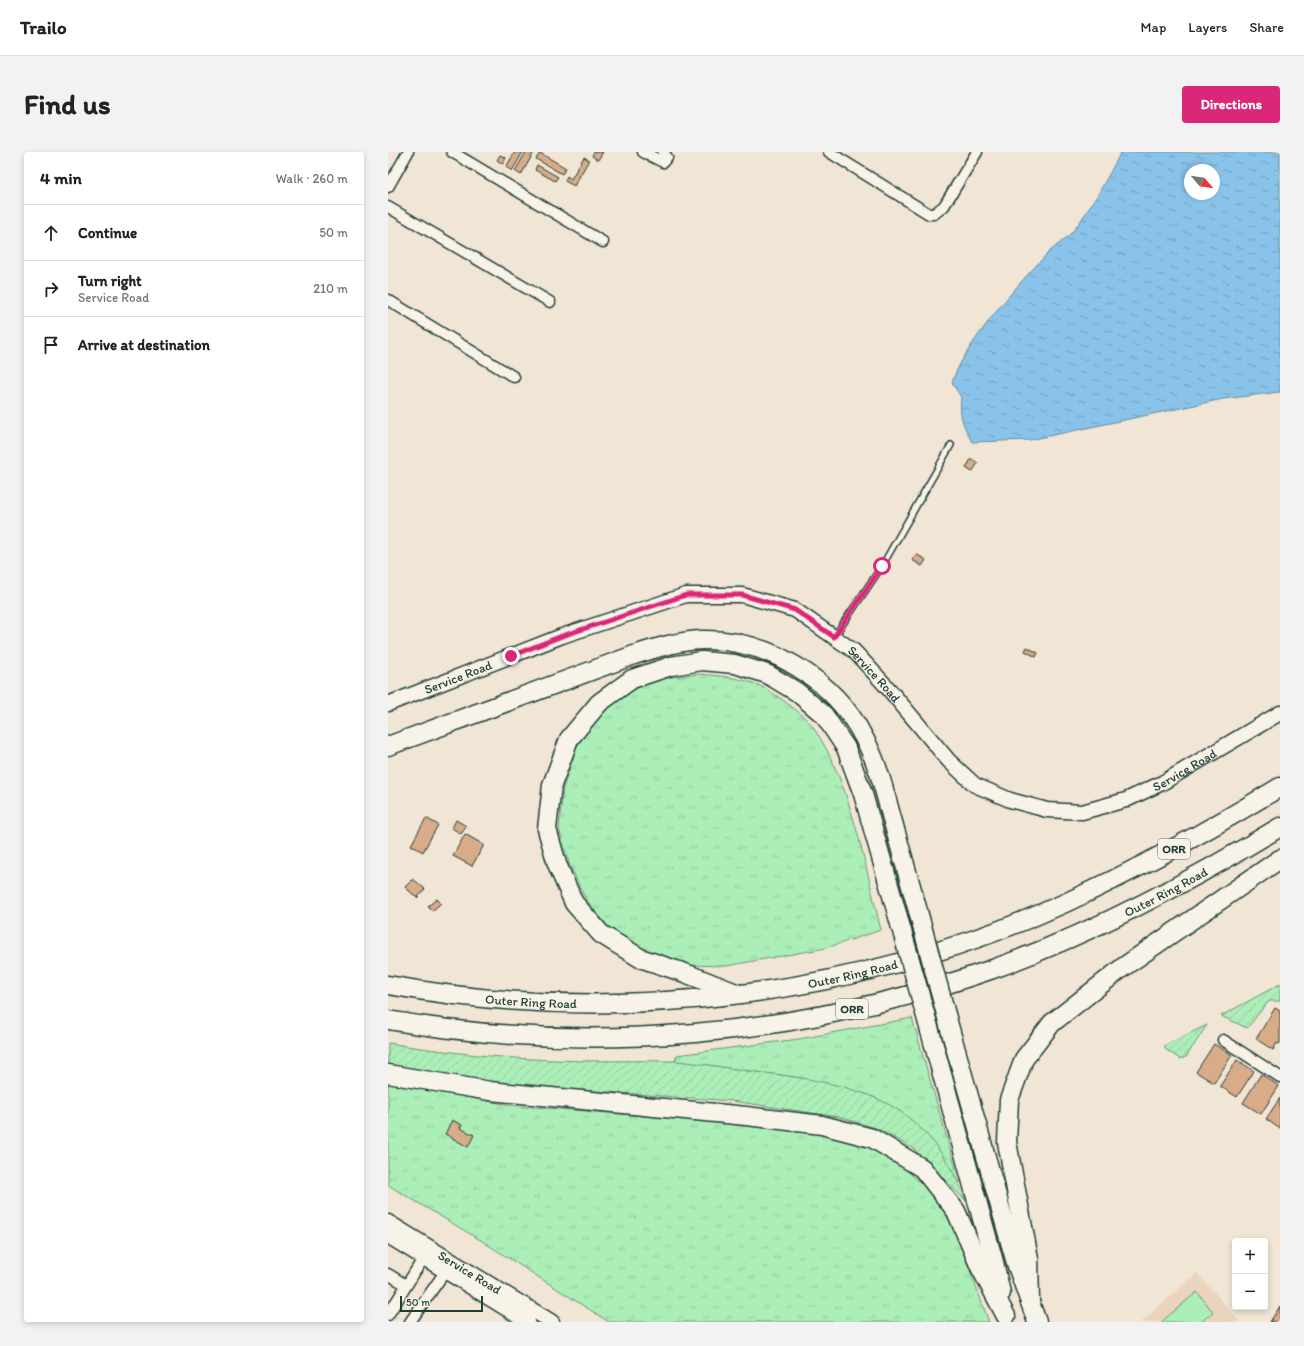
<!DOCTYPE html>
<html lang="en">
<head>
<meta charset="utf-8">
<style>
  :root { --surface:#fff; --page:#f2f2f2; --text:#222; --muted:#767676; --line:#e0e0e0; --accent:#db2777 }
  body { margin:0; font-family:Itim,sans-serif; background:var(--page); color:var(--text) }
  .controls { position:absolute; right:12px; bottom:12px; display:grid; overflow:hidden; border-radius:4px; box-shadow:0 2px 6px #0003 }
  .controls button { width:36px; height:36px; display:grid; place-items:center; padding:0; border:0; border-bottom:1px solid var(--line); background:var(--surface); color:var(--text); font:20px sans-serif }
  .compass { position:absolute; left:796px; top:12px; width:36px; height:36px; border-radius:50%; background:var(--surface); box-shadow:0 2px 6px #0003; rotate:119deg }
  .scale { position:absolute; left:12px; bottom:10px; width:83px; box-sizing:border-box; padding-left:4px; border:2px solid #1f3d34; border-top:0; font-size:11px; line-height:14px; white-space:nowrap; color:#1f3d34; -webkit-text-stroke:3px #f7f3e8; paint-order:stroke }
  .stop { position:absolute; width:12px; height:12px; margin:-9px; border:3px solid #db2777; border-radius:50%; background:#fff }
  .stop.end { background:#db2777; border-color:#fff; box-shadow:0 1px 4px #0008 }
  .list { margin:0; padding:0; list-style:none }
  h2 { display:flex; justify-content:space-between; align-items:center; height:52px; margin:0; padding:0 16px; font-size:17px }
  h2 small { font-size:13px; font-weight:400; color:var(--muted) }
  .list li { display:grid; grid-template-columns:26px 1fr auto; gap:12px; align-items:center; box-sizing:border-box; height:56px; padding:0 16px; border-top:1px solid var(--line) }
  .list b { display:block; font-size:15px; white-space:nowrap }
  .list p { margin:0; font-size:13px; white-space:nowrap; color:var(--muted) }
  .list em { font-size:13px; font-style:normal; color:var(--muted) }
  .icon { flex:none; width:22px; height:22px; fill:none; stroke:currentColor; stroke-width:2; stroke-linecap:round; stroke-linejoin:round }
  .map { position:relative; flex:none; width:892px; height:1170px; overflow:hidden; border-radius:4px }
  header { display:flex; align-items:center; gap:24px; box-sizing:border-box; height:56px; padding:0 20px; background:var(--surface); border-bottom:1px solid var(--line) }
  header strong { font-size:19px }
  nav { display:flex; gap:22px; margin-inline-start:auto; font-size:14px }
  .intro { display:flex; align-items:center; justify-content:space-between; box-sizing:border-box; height:96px; padding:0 24px }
  h1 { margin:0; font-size:28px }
  .button { padding:10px 18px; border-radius:4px; background:var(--accent); color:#fff; font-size:14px; font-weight:700 }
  main { display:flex; gap:24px; padding:0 24px }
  aside { flex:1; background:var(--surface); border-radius:4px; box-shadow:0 2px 6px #0003 }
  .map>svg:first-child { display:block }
  .built { fill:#ead4be }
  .grass { fill:url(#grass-tufts); stroke:#669676 }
  .garden { fill:url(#garden-furrows); stroke:#669676 }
  .pitch { fill:#aceeb8; stroke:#669676 }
  .water { fill:url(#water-ripples); stroke:#5f8da1; fill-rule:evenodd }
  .building { fill:#d8ab89; stroke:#1f3d34 }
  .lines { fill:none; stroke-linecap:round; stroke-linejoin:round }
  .service-casing { stroke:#1f3d34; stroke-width:8 }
  .minor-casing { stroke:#1f3d34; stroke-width:13 }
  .secondary-casing { stroke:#1f3d34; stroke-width:17 }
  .motorway-casing { stroke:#1f3d34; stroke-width:21 }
  .service { stroke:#f7f3e8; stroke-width:5 }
  .minor { stroke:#f7f3e8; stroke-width:10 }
  .secondary { stroke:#f7f3e8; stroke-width:14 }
  .motorway { stroke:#f7f3e8; stroke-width:18 }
  .motorway-bridge-casing { stroke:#1f3d34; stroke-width:21; stroke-linecap:butt }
  .motorway-bridge { stroke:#f7f3e8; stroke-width:18 }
  .route { stroke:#db2777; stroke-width:5 }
  .labels { text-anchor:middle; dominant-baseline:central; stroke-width:3.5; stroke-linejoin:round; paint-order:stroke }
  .shield { fill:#f7f3e8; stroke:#60746a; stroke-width:1 }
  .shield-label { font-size:12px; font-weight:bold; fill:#1f3d34 }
  .street-label { font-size:13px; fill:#1f3d34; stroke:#f7f3e8 }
</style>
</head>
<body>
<header>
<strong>Trailo</strong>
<nav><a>Map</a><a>Layers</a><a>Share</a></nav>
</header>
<div class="intro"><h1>Find us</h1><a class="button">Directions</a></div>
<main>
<aside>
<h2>4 min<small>Walk · 260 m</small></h2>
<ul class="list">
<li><svg class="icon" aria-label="ahead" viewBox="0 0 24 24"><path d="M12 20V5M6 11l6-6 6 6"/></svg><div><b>Continue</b></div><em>50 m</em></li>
<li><svg class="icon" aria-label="right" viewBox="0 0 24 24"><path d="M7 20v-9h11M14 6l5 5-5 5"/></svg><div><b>Turn right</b><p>Service Road</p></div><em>210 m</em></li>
<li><svg class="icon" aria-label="arrive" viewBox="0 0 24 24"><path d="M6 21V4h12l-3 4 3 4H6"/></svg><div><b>Arrive at destination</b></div></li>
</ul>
</aside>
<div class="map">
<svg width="892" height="1170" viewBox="0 0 892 1170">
  <defs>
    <pattern id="grass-tufts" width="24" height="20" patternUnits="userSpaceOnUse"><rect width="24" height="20" fill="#aceeb8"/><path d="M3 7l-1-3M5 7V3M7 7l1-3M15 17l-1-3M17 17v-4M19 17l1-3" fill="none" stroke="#94cd9f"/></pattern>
    <pattern id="garden-furrows" width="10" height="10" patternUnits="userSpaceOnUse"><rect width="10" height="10" fill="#aceeb8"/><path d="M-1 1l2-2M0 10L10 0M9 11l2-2" fill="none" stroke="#94cd9f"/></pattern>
    <pattern id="water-ripples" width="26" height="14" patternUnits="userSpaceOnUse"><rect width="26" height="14" fill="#8ac3e9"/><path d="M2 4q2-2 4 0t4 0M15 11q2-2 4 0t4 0" fill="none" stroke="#70a0be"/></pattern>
  </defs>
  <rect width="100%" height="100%" fill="#f1e5d5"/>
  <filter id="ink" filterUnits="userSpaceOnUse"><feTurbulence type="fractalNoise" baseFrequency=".025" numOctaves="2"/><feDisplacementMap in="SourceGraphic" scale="8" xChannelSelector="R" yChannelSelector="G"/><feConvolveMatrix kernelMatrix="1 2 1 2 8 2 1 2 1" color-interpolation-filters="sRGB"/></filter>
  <g filter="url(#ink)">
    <path class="built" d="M809,1121L852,1170H753Z"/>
    <path class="grass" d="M311,522C332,524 351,525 370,533C384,539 417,563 425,575C463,630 477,714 493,778L438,796L338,814L297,813L254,799L221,776L197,746L181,711L171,677L175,636L190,592L218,556L248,534L284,525Z
      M524,866L572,1031L478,942L407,925L287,909L289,903L411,887Z
      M0,931L122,953L366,973L440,983L482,996L514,1014L543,1040L566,1075L601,1170H221L94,1089L0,1033Z"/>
    <path class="garden" d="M892,832V849H881L859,876L833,864Z
      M819,873L798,905L792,907L777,897V893Z
      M0,891C54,900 110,906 165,908C205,910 245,908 286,909C316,911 347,918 377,921C418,926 464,933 500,952C539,973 563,1010 578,1049L525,996L488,976L451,965L344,949L110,932L10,916L0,913Z"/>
    <path class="pitch" d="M809,1140L825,1160L813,1170H773Z"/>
    <path class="water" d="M733,0H892V240L835,247L642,288L584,290C575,273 571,265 573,245L564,231C574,195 632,130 659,102C667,94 678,87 686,78C704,54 719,27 733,0ZM802,18H826V42H802Z"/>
    <path class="building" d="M127,0H135L124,19L118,15Z
      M138,0H146L133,23L127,19Z
      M206,0H215L210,8L204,4Z
      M152,1L178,16L174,22L148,7Z
      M112,3L118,6L115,12L109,8Z
      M196,5L201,8L186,34L177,29L179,24L183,27Z
      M149,13L170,25L167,29L147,18Z
      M583,307L590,311L584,320L578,316Z
      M528,402L538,408L534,414L524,408Z
      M639,495L650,501L648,505L637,499Z
      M38,666L50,673L35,700L23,693Z
      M68,668L78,674L73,682L64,676Z
      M77,682L96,693L84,714L65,704Z
      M25,727L37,737L29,746L17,735Z
      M49,747L53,751L44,759L40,754Z
      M887,856L892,859V891L891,892L889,891L885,898L868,887Z
      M826,892L844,903L826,931L808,920Z
      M849,908L866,919L849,945L832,934Z
      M873,922L891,934L873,962L855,951Z
      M892,946V977L878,967Z
      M64,968L74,973L72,976L86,983L80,995L57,982Z
      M892,1154V1170H882Z"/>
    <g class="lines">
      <g class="service-casing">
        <path id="service" d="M446,485L494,414L563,293"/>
      </g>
      <g class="minor-casing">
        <path id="minor" d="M64,0L215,90
          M255,0L275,10L279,5L275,0
          M441,0L541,62H546L556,54L589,0
          M0,35L20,0
          M0,55L162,150
          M0,148L126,225
          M835,888L892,925
          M0,1122L18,1133
          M0,1163L38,1102
          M22,1170L61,1114"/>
      </g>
      <g class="secondary-casing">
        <g id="secondary">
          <path id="s1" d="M0,552L174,484L298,443H354L407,458L466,499L499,535L561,609L587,633L622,648L659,658L694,660L738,648L774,631L892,561"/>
          <path id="s2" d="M0,1070L164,1170"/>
          <path d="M0,1084L140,1170"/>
        </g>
      </g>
      <g class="motorway-casing">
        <g id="motorway">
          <path d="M0,594L246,503C268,496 290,489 314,488C379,486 447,528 476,586C489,609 496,637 503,663C512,695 521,727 530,759"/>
          <path id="s3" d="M0,833C226,874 467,846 677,751C751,717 823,677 892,635"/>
          <path d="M348,841L297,821L252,806L213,782L186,751L169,712L159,677L164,633L181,587L211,551L244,527L283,514L314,509L347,512L379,522L409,540L436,563L458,596L475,642L510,765"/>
          <path id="s4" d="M0,868C200,903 410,885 602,818C704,782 800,731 892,675"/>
          <path d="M562,877L628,1111L649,1170"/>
          <path d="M542,879L606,1110L613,1141"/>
          <path d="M0,922L102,939L358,964L434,973L484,986L534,1016L568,1059L592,1115L618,1164"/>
          <path d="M642,1149L641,1107L619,990L621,948L636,907L664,871L734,816L892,707"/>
        </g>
      </g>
      <use href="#service" class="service"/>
      <use href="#minor" class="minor"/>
      <use href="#secondary" class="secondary"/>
      <use href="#motorway" class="motorway"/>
      <g class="motorway-bridge-casing">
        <path id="motorway-bridge" d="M530,759L562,877
          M510,765L542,879"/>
      </g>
      <use href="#motorway-bridge" class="motorway-bridge"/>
    </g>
  </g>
  <g class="lines" filter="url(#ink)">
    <path class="route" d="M123,504L174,484L298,443H354L407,458L446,485L494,414"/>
  </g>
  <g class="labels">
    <g class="shield">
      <rect x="770" y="687" width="32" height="20" rx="3"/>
      <rect x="448" y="847" width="32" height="20" rx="3"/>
    </g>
    <g class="shield-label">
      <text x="786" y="697">ORR</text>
      <text x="464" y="857">ORR</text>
    </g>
    <g class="street-label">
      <text stroke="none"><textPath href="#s1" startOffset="531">Service Road</textPath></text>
      <text stroke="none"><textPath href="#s1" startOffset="75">Service Road</textPath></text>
      <text stroke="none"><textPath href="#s1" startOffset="904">Service Road</textPath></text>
      <text stroke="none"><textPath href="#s4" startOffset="803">Outer Ring Road</textPath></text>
      <text stroke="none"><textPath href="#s3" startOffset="468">Outer Ring Road</textPath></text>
      <text stroke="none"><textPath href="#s3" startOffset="144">Outer Ring Road</textPath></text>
      <text stroke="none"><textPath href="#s2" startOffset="96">Service Road</textPath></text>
    </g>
  </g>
</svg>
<div class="controls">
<button>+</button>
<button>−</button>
</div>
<svg class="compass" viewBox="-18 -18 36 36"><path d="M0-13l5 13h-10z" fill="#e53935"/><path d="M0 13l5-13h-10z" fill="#767676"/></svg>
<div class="scale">50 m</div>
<div class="stop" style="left:494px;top:414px"></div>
<div class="stop end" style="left:123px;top:504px"></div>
</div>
</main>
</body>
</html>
